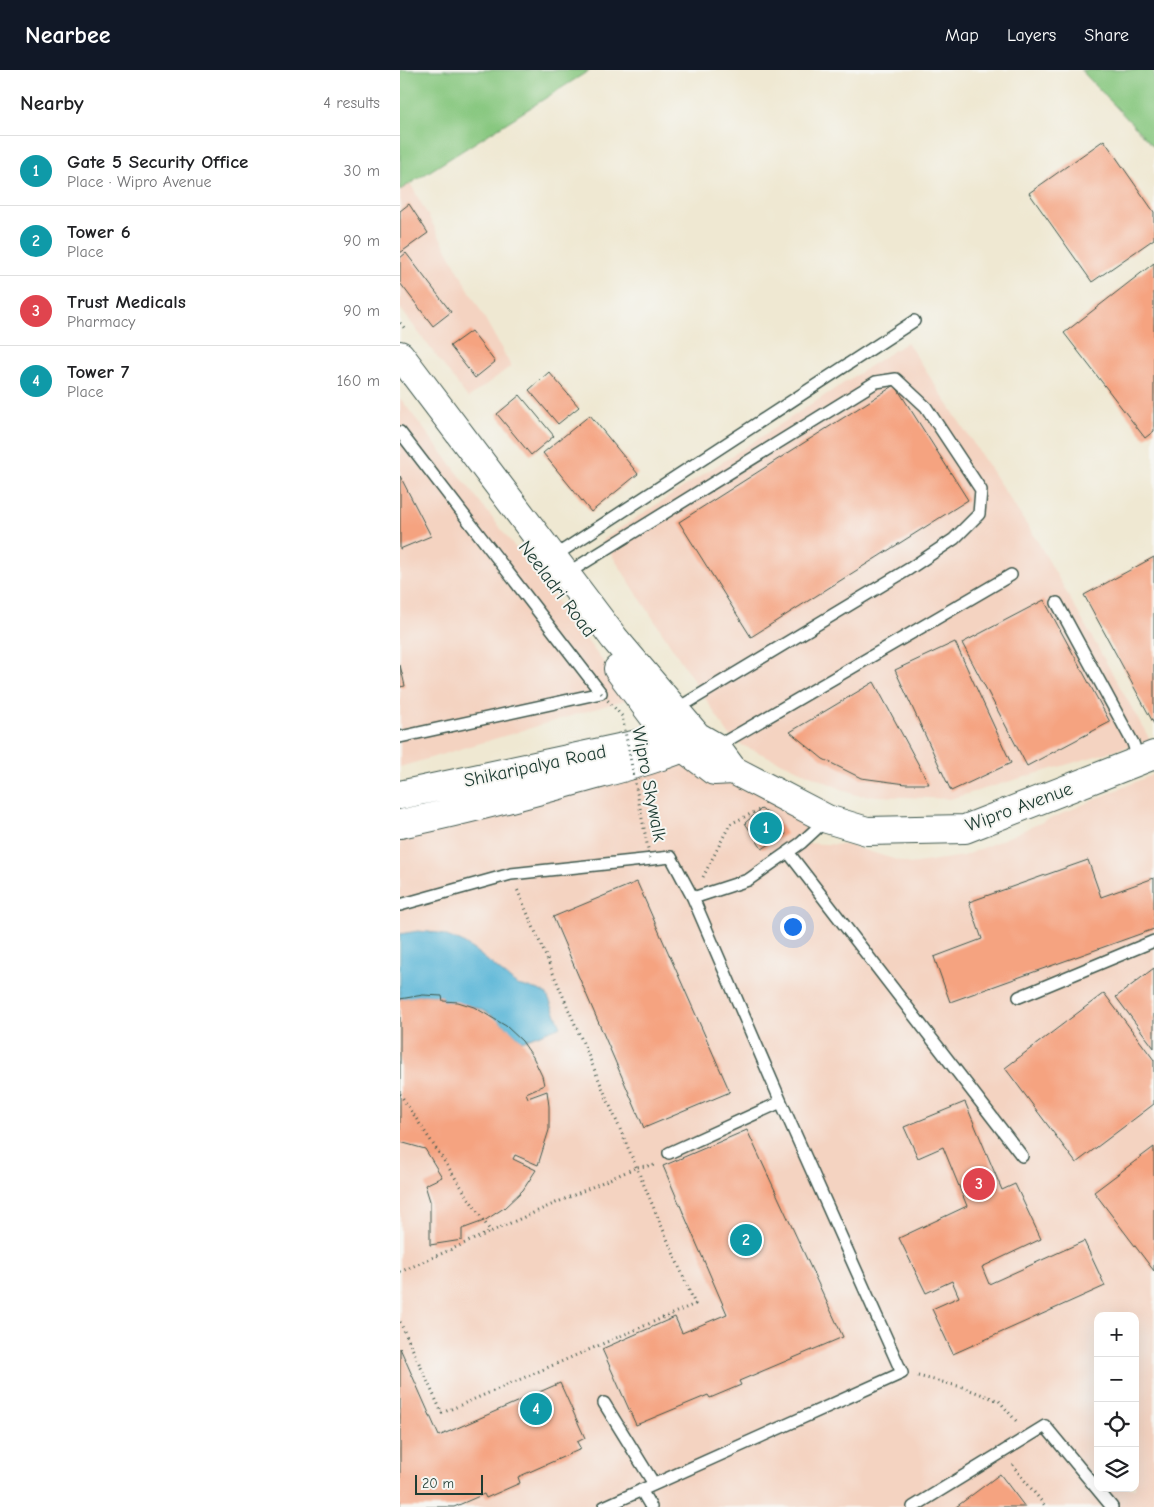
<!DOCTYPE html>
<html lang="en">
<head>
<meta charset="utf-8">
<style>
  :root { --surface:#fff; --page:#f2f2f2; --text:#202124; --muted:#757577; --line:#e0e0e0; --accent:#111827 }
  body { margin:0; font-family:"Comic Neue",sans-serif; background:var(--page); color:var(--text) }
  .controls { position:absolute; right:15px; bottom:15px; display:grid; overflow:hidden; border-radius:10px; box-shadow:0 5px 20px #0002 }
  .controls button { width:45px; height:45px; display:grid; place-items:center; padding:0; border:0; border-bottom:1px solid var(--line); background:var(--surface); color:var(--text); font:25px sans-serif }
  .scale { position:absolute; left:15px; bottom:12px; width:68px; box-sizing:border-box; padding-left:5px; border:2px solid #1f3d34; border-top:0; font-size:14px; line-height:18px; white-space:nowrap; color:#1f3d34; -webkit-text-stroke:4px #f6f6f2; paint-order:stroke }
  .you { position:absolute; left:392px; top:856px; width:18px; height:18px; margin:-12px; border:4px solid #fff; border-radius:50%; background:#1a73e8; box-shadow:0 0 0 8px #1a73e833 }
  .badge { display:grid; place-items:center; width:32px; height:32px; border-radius:50%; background:var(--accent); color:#fff; font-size:16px; font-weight:700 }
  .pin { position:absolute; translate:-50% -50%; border:2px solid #fff; box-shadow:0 1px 5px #0006 }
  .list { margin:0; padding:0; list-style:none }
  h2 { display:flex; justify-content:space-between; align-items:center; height:65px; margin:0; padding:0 20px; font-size:21px }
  h2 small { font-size:16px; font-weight:400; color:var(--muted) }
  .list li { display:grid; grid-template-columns:32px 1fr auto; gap:15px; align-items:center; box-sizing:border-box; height:70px; padding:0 20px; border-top:1px solid var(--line) }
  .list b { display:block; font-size:19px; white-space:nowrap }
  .list p { margin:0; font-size:16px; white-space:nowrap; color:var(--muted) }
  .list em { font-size:16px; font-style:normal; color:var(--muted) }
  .icon { flex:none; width:28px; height:28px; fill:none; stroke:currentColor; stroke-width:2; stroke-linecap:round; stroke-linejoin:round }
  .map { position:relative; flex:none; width:754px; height:1437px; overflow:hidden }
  header { display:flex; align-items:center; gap:30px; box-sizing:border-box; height:70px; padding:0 25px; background:var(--accent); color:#fff }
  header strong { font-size:24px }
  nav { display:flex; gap:28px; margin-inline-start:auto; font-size:18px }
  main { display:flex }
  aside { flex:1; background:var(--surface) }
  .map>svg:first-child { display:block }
  .built { fill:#f4d3c1; fill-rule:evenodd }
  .green { fill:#87c77f; stroke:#53825a }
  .water { fill:#59b5d7; stroke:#3c7986 }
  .building { fill:#f5a380 }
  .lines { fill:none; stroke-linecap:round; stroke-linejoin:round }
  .service-casing { stroke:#3e574c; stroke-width:14 }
  .tertiary-casing { stroke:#3e574c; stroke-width:30 }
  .secondary-casing { stroke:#3e574c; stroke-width:30 }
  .path { stroke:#3e574c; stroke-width:3; stroke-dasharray:1 4; stroke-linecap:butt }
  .service { stroke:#fff; stroke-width:11 }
  .tertiary { stroke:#fff; stroke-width:28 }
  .secondary { stroke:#fff; stroke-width:28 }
  .path-bridge { stroke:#3e574c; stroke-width:3; stroke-dasharray:1 4; stroke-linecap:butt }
  .labels { text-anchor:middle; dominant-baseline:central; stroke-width:4; stroke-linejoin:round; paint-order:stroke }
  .street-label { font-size:19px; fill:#1f3d34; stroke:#f6f6f2 }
</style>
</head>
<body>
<header>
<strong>Nearbee</strong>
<nav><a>Map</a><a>Layers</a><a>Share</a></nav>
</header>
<main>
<aside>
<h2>Nearby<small>4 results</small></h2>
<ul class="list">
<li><span class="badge" style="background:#0f9aa8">1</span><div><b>Gate 5 Security Office</b><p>Place · Wipro Avenue</p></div><em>30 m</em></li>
<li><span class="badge" style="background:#0f9aa8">2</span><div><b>Tower 6</b><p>Place</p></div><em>90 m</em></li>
<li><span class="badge" style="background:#e0444e">3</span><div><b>Trust Medicals</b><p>Pharmacy</p></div><em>90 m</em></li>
<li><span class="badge" style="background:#0f9aa8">4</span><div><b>Tower 7</b><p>Place</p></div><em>160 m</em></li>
</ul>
</aside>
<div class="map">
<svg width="754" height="1437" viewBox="0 0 754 1437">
  <rect width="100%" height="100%" fill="#f6f6f2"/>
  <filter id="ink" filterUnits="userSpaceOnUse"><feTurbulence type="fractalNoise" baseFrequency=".02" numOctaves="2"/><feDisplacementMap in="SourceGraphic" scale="10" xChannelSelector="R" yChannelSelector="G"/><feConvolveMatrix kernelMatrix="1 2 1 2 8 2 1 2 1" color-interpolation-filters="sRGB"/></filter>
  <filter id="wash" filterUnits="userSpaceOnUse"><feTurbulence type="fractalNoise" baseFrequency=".0096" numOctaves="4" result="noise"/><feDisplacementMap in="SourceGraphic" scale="20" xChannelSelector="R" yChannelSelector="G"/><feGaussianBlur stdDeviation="1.12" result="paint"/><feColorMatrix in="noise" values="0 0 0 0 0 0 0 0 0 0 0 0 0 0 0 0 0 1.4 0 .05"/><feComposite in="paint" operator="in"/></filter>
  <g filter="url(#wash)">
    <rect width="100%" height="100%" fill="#efe8d2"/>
    <path class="built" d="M10,113L111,296L68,328L0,238V120Z
      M507,272L638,472L750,670L550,729L455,725L333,671L202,470Z
      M0,328L231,628L0,697Z
      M297,666L387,714L430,733L402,773L448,775L510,794L564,786L754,704V1437H0V719ZM698,1246H735V1418H698Z"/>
    <path class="green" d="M0,0H190L0,120Z
      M681,0H754V77Z"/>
    <path class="water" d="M18,861L39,863L62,872L78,883L117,915L139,920L147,925L161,956L122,971C108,958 93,943 74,937C64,934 53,933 43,931L42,926L23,925L0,929V864Z"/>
    <g id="blocks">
      <path class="building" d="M704,70L754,142V169L692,212L629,123Z
        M9,134L28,163L0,183V141Z
        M6,183L51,242L33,256L0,213V188Z
        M754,193V361L745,368L664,263Z
        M71,261L95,292L75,308L50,276Z
        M149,302L179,337L158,354L129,320Z
        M495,315L568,430L351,567L279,452Z
        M120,325L154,366L131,385L97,344Z
        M190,345L238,404L191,442L143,383Z
        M0,406L31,466L0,479Z
        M754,487V654L684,525Z
        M644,530L710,652L627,696L562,573Z
        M555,572L611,693L551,721L495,600Z
        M0,595L5,616L0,617Z
        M474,612L529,714H506L461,708L423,689L390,662Z
        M361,739L376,748L386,764L362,779L345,753Z
        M688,790L701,827L754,808V859L550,932L534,887L582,869L569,832Z
        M237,812L330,1022L244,1058L153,847Z
        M754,898V978L716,927Z
        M704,923L754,990V1034L676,1093L605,998Z
        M23,925L42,926L43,931L58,932L74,937L106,956L122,971L133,987L142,1006L144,1015L126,1023L128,1028L147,1021L149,1036V1060L138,1095L115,1085L113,1089L136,1100L123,1120L104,1138L84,1151L62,1159V1170L30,1175V1131L25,1115L42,1107L25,1079L0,1072V929Z
        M565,1032L602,1120L615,1114L641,1169L582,1197L589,1214L684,1171L705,1216L553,1284L532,1239L559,1227L552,1211L526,1223L499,1168L567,1136L543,1077L518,1088L504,1057Z
        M347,1060L443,1267L339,1311L341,1315L310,1328L308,1325L236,1355L202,1279L275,1247L282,1263L327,1244L263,1096Z
        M754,1077V1201L694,1122Z
        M0,1278L39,1366L160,1313L185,1368L177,1372L181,1379L118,1407L120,1413L86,1428L84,1424L54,1437H0Z
        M600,1404L625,1437H556Z"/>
    </g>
  </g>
  <g filter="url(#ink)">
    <use href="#blocks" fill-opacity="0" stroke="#3e574c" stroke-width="1"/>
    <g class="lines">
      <g class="service-casing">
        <path id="service" d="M0,362L201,623L0,667
          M153,487L514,251
          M166,504L476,312L496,309L526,337L581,420L579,444L554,469L509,499L275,640
          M657,533L733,673L739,691
          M316,677L611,505
          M388,782L622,1086
          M293,828L348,810L401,773L427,749
          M0,835L111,804L271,787L293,828L381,1032L502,1303L204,1437
          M619,927L754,871
          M269,1083L381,1032
          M204,1333L254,1414
          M241,1420L251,1437
          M513,1437L645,1356L712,1437"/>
      </g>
      <g class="tertiary-casing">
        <path id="tertiary" d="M0,725L257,670
          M0,754C59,742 116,727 174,711C217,699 262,689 301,670"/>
      </g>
      <g class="secondary-casing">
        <path id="secondary" d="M0,285L214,568L297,666L316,677L333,700L427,749L467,761L565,759L754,685
          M218,599L269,667L314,701L333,700"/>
      </g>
      <path class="path" d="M0,253L6,260
        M303,807L330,754L359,740
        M0,1024L91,1162
        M0,1202L237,1097L257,1095
        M0,1252L42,1343L295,1234L117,819
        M518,1306L562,1317L599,1331L618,1353
        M614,1395L613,1396L646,1437"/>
      <use href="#service" class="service"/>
      <use href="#tertiary" class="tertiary"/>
      <use href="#secondary" class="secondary"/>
      <path class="path-bridge" d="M201,623L222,646L250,789"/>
    </g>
  </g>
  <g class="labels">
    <g class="street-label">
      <text transform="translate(157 519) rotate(53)">Neeladri Road</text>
      <text transform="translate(135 696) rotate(-12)">Shikaripalya Road</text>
      <text transform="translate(249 714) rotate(79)">Wipro Skywalk</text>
      <text transform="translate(619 737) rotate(-20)">Wipro Avenue</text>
    </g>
  </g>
</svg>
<div class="controls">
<button>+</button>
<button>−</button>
<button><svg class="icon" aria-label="locate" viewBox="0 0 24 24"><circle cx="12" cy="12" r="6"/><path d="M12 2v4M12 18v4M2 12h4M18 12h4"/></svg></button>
<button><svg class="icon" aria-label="layers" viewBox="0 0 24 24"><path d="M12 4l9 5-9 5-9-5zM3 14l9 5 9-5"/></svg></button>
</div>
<div class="scale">20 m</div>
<div class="you"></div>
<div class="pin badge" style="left:366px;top:758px;background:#0f9aa8">1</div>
<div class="pin badge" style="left:346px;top:1170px;background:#0f9aa8">2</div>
<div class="pin badge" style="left:579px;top:1114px;background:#e0444e">3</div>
<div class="pin badge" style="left:136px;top:1339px;background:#0f9aa8">4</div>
</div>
</main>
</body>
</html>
